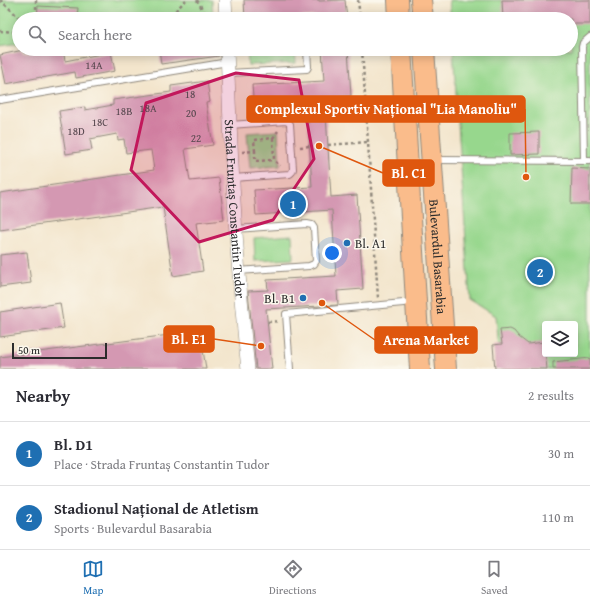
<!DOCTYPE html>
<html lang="en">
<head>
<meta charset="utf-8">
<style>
  :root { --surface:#fff; --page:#f2f2f3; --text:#2b2b33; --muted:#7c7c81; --line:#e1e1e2; --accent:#1f6fb2 }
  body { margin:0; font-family:"Gentium Book Plus",serif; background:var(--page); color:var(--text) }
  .controls { position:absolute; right:12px; bottom:12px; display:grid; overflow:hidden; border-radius:4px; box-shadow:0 2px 10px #0003 }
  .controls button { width:36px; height:36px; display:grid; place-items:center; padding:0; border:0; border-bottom:1px solid var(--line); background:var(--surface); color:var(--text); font:20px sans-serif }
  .scale { position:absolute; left:12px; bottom:10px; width:95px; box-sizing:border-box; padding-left:4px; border:2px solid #2b2b2b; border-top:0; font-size:11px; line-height:14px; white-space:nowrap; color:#2b2b2b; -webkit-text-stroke:3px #fbf7ec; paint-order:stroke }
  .you { position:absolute; left:332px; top:253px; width:14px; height:14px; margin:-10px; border:3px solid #fff; border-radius:50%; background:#1a73e8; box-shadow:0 0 0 6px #1a73e833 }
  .badge { display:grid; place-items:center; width:26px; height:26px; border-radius:50%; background:var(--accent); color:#fff; font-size:13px; font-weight:700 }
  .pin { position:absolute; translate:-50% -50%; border:2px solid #fff; box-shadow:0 1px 4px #0006 }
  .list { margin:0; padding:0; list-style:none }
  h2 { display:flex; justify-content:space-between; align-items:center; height:52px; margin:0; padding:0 16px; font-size:17px }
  h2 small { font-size:13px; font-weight:400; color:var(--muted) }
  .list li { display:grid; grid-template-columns:26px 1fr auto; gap:12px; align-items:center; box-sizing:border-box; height:64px; padding:0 16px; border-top:1px solid var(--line) }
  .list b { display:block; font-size:15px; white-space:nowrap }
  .list p { margin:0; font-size:13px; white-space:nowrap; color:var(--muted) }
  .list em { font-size:13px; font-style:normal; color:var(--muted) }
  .icon { flex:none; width:22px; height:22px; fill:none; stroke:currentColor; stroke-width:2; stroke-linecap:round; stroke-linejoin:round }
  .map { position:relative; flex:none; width:590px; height:369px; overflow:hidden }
  .search { position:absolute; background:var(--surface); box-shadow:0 2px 10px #0003; left:12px; right:12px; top:12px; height:44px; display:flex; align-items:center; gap:10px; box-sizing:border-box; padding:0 14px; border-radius:22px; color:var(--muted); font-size:15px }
  .sheet { height:180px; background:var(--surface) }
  nav { display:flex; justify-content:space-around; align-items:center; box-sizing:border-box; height:56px; border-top:1px solid var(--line); background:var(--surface); font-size:11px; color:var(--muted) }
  nav a { display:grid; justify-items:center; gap:2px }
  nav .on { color:var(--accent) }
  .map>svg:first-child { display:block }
  .green { fill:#97d78d; stroke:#61815c; fill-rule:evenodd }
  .building { fill:#d498b2 }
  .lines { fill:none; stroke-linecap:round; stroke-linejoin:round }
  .lane-casing { stroke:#8f887c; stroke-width:8 }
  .street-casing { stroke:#8f887c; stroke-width:14 }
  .primary-casing { stroke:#8f887c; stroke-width:22 }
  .path { stroke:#8f887c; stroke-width:2.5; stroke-dasharray:3 3; stroke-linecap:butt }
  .lane { stroke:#fff; stroke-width:6 }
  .street { stroke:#fff; stroke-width:13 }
  .primary { stroke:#fabc8b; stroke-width:20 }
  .marked { fill:#c2185b; fill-opacity:0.2; stroke:#c2185b; stroke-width:3; stroke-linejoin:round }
  .poi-dot { fill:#1f6fb2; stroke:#fbf7ec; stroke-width:1.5 }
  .labels { text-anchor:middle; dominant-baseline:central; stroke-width:3; stroke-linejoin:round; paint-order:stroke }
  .number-label { font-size:11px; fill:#55464d }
  .street-label { font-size:13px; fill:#2b2b2b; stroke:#fbf7ec }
  .poi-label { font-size:13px; fill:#2b2b2b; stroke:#fbf7ec; text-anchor:start }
  .leader { fill:none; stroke:#df570e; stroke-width:1.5 }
  .callout-dot { fill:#df570e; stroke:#fbf7ec; stroke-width:1.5 }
  .callout { fill:#df570e; stroke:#df570e; stroke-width:1.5 }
  .callout-label { font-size:14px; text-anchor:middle; font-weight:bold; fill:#fff }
</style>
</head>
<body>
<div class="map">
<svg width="590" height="369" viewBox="0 0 590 369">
  <rect width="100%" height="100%" fill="#fbf7ec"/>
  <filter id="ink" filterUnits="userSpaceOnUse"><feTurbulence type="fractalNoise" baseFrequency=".025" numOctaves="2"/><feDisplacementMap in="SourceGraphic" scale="8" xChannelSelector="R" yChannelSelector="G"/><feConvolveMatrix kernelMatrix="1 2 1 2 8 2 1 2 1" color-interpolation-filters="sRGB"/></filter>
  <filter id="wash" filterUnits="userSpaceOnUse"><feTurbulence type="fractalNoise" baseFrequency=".012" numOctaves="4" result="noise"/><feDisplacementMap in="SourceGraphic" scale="16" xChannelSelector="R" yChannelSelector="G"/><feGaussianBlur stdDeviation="0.9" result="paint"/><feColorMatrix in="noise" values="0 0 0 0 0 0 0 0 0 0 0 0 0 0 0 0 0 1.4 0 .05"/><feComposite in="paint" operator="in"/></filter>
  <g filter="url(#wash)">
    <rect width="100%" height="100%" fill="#f3e5cc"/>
    <path class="green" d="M0,0H212L213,19H19V43L0,46Z
      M449,0H590V369H501L496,316L470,300L453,49H571V19H451ZM545,324H575V354H545Z
      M247,49H295L296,63L248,65Z
      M278,131L280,166L250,168L247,133Z
      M292,235L293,259L255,261L254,238Z"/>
    <g id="blocks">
      <path class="building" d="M244,0H319V1L345,0L347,19H320V16L245,19Z
        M502,0H590V24H571V19H503Z
        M38,6L78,8L77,19H37Z
        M49,49H63L65,61L111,52L115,71L76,78L75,72L41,78V77L6,84L0,55L23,50L24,53Z
        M159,49H219V56L161,64Z
        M322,49H348L351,96L325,98L331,197L357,195L363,289L337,291L338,305L266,309L272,369H256L248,291L268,290L267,280L336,276L332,210L256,215L254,190L312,187L307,106L254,109L252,85L324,81Z
        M207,81L210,102L206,103L213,145L185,149L190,181L219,178L224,220L196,223L203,271L173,276L163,207L0,230V193L154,170L151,150L126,153L124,139L118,140L117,134L90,139L92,150L66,154L59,111L85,107V110L113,105V100L171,92V86Z
        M539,132V154L510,155V133Z
        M572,168L590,169V204H571Z
        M27,252L31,283L0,287V255Z
        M60,303L64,328L0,337V312Z
        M510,329L514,331L519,337L528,344L544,342L547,369H495L493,345L502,344L500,330Z
        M200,331L206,369H0V357Z
        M590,358V369H553V362Z"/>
    </g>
  </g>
  <g filter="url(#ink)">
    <use href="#blocks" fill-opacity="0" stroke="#8f887c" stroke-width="1"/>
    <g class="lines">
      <g class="lane-casing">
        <path id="lane" d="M228,73L307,69L308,67L307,49
          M0,100L228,62
          M230,125L286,121L288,122L290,124L293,169L292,172L290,174L233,178
          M435,160L590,161
          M584,161L582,47L583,43L590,37
          M235,229L307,224L312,225L314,228L316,261L314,264L309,266L238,271
          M290,369L286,314L414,302"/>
      </g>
      <g class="street-casing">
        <g id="street">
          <path d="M225,0L226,19"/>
          <path id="s1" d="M227,49C231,156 236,263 248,369"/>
        </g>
      </g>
      <g class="primary-casing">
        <g id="primary">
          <path d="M398,0L399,19"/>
          <path d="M421,0L423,19"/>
          <path d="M401,49L420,369"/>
          <path id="s2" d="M424,49L446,369"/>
        </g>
      </g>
      <path class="path" d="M0,0L21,19
        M36,0V19
        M197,0L207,17
        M358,0L360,19
        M167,19L186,0
        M199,19L207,17L214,19
        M0,31L19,32
        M362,49L378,298
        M273,138L278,131
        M328,145L368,142
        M300,147L310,146
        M255,151L254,140L273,138L274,160L280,166
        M242,152L255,151V161L274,160
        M268,322L279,321"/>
      <use href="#lane" class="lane"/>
      <use href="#street" class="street"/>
      <use href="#primary" class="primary"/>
    </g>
  </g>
  <path class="marked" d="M236,73L299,80L314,159L273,220L199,242L131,170L146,103Z"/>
  <g class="poi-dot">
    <circle cx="347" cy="243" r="4"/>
    <circle cx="303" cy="298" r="4"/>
  </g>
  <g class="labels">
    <g class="number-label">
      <text x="94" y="65">14A</text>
      <text x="190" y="94">18</text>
      <text x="148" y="108">18A</text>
      <text x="124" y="111">18B</text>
      <text x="191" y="113">20</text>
      <text x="100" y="122">18C</text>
      <text x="76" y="131">18D</text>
      <text x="196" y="138">22</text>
    </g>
    <g class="street-label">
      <text stroke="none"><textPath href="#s1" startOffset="160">Strada Fruntaș Constantin Tudor</textPath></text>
      <text stroke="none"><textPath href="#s2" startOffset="208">Bulevardul Basarabia</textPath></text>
    </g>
    <g class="poi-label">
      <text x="355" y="243">Bl. A1</text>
      <text x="295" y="298" text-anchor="end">Bl. B1</text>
    </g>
  </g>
  <path class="leader" d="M526 177L525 109M319 146L383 173M261 346L214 339M322 303L375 340"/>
  <g class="callout-dot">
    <circle cx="526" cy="177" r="4"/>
    <circle cx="319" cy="146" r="4"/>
    <circle cx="261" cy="346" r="4"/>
    <circle cx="322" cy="303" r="4"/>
  </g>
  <g class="callout">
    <rect x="247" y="96" width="278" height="26" rx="4"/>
    <rect x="383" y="160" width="51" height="26" rx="4"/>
    <rect x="164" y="326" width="50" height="26" rx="4"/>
    <rect x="375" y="327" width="102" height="26" rx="4"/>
  </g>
  <g class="callout-label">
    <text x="386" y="114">Complexul Sportiv Național "Lia Manoliu"</text>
    <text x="409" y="178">Bl. C1</text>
    <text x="189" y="344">Bl. E1</text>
    <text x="426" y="345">Arena Market</text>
  </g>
</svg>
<div class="controls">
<button><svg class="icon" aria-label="layers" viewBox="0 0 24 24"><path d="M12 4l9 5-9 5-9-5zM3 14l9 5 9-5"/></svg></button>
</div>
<div class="scale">50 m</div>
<div class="you"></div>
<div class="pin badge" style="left:293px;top:204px">1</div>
<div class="pin badge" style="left:540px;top:272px">2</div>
<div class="search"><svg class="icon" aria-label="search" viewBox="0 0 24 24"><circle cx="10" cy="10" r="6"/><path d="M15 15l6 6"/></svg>Search here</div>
</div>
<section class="sheet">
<h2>Nearby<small>2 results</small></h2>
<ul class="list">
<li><span class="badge">1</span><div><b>Bl. D1</b><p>Place · Strada Fruntaș Constantin Tudor</p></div><em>30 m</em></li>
<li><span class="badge">2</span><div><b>Stadionul Național de Atletism</b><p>Sports · Bulevardul Basarabia</p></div><em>110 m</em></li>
</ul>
</section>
<nav>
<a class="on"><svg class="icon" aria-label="map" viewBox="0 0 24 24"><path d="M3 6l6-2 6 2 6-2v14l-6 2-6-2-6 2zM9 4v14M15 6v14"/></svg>Map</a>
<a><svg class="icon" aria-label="directions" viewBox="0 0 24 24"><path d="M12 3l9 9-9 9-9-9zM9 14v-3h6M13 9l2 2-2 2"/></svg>Directions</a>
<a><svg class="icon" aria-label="saved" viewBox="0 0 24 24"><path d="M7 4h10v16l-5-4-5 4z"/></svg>Saved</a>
</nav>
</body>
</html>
